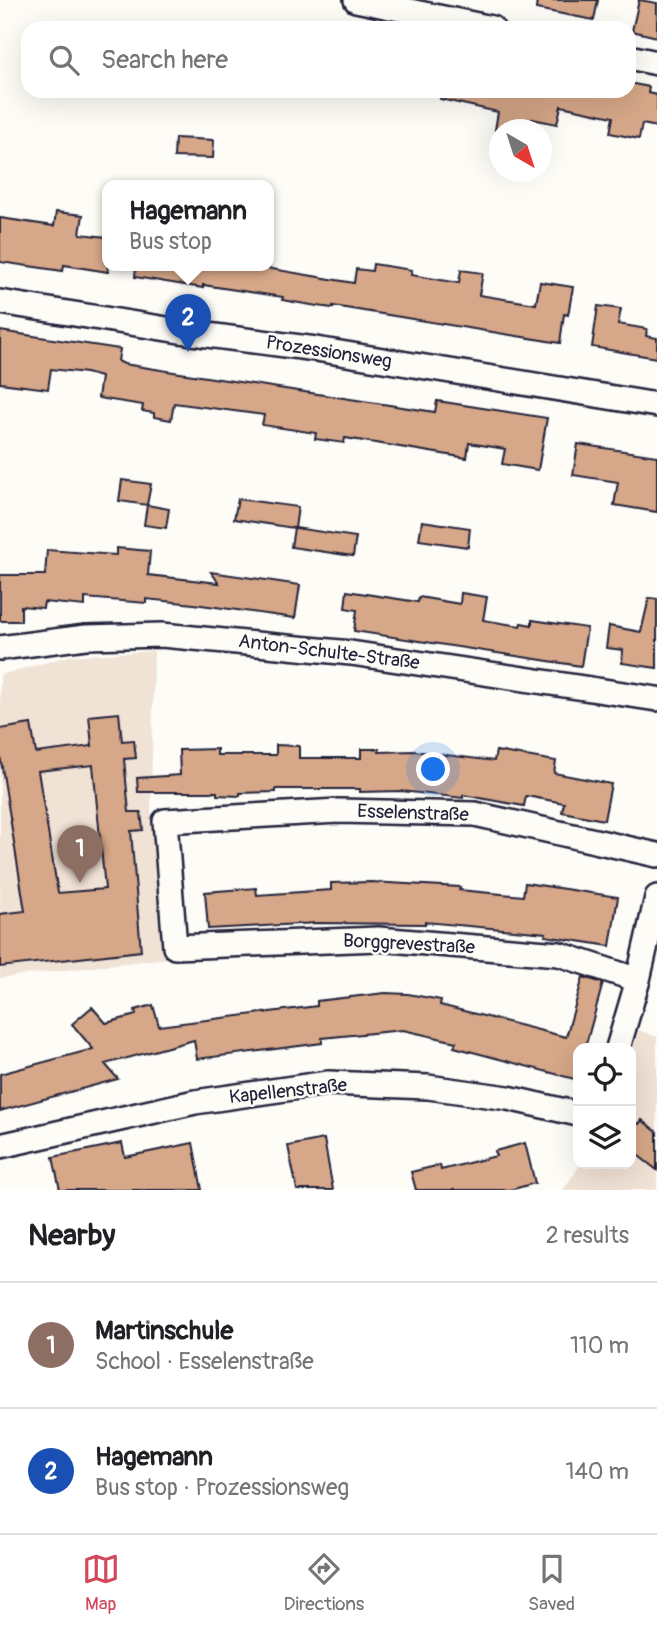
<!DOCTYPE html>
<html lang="en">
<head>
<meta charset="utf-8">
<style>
  :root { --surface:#fff; --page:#f2f2f2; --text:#202124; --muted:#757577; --line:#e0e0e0; --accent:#d1495b }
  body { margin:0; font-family:Pangolin,sans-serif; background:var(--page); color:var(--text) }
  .controls { position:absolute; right:21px; bottom:21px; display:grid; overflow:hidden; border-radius:14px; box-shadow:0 7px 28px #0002 }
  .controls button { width:63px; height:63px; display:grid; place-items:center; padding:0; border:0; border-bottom:2px solid var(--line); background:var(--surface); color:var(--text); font:35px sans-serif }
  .compass { position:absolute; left:489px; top:119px; width:63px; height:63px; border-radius:50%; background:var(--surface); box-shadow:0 7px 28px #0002; rotate:141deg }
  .you { position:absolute; left:434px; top:770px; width:24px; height:24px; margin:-18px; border:5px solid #fff; border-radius:50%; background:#1a73e8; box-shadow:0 0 0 10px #1a73e833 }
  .badge { display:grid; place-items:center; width:46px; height:46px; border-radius:50%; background:var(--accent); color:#fff; font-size:23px; font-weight:700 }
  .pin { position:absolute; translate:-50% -58px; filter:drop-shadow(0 2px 4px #0008) }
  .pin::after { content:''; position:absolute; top:37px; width:24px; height:21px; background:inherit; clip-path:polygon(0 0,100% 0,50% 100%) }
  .popup { position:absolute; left:102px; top:180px; width:172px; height:91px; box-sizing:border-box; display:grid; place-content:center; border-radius:14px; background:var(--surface); filter:drop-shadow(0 2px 5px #0005); font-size:23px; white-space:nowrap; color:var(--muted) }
  .popup b { font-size:26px; color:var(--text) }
  .popup::after { content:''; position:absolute; left:50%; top:100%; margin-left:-14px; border:14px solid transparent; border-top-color:var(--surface) }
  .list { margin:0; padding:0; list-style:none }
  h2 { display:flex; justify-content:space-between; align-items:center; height:91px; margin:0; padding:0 28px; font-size:30px }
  h2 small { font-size:23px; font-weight:400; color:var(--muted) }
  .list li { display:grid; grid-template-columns:46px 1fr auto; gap:21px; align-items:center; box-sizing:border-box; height:126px; padding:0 28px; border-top:2px solid var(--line) }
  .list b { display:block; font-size:26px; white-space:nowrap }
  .list p { margin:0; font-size:23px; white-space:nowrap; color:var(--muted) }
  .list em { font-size:23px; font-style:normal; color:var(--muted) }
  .icon { flex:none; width:38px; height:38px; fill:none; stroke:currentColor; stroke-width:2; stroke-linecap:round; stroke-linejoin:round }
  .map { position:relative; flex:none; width:657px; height:1190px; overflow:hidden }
  .search { position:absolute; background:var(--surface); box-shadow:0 7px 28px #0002; left:21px; right:21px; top:21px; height:77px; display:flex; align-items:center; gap:18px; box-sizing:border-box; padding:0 24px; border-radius:21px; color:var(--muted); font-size:26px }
  .sheet { height:343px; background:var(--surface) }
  nav { display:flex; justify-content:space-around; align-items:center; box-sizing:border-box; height:98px; border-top:2px solid var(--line); background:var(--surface); font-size:19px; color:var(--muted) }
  nav a { display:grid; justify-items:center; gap:4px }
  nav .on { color:var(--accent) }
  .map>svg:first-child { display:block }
  .built { fill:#f1e2d6 }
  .building { fill:#d6a788; stroke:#22223b; stroke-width:2; fill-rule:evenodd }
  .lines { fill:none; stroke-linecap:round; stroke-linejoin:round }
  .minor-casing { stroke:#22223b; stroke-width:28 }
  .minor { stroke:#fdfcf7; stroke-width:23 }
  .labels { text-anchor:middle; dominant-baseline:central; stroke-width:5; stroke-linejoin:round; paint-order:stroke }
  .street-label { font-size:19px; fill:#22223b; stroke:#fdfcf7 }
</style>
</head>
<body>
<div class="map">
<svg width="657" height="1190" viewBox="0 0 657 1190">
  <rect width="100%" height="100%" fill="#fdfcf7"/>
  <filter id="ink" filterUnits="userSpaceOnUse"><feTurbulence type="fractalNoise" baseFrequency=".0143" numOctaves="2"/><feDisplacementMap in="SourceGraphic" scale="14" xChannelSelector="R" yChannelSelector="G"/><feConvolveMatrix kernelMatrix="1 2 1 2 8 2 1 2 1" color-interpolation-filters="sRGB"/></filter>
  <g filter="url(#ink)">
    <path class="built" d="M154,651L151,809L167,958L0,978V675L69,656Z
      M639,1030L657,1037V1190H563L581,1164H631V1059Z"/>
    <path class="building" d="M537,0H598L594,20L536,9Z
      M639,0L657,3V37L632,31Z
      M629,83L649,87L648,93L657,95V127L642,124L639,139L610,133L613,117L561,106L557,124L532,119L530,130H495L498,112L440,99V91H629Z
      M175,138L214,140L213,158L174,157Z
      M56,212L83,215L80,234L106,237L108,272L64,265L63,271L0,262V218L54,226Z
      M373,264L412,270L411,275L459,283L461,270L483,273L479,295L536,304L540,282L573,287L568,315L564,314L560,343L333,306V308L317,306L282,300L283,297L203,285V288L135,277L136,266H266V268L354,283L356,269L372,271Z
      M598,306L621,309L618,324L647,329L646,336L657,338V358L592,347Z
      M0,331L120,349L118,361L124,364L180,373L435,412L437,401L547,418L538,470L502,464L505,449L469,443L467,458L345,438L344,443L315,439L316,433L262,425L264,415L174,403L171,420L154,417V413L142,411L143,405L98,398L101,377L86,373L51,369L48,389L0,383Z
      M578,444L657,456V512L614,505L618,482L573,475Z
      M122,480L151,484L147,505L119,501Z
      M238,499L298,507L295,528L356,537L353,556L291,547L294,528L234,519Z
      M147,505L169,509L166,528L144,525Z
      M422,521L470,528L468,547L419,540Z
      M116,548L150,551L148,575L219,583L211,572L300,585L295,618L194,604L146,599V603L85,598V606L44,602L43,608L21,606V621H0V575H45L47,550L116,555Z
      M347,591L418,602L419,597L460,604L461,593L487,597L483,620L520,626L521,623L532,625V620L587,628L581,666L354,631L357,610L345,608Z
      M649,598L657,599V668L622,663L623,650L606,648L609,626L641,632Z
      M119,713L122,741L134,740L136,758L124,759L129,812H141L143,830L131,831L141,951L0,967V914L25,911L0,755V729L31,724L36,753L92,746L89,716ZM93,765L105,889L58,893L38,771Z
      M276,745L299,746V758H361V749H379V752L414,751L494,761L496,751L556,761L554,773L611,784L604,820L562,812L564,803L526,796L524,806L463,795V798L401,791L360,792V789H276V792L240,793V796L217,795V792H138L137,778L180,775L179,750L217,749V755H276Z
      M371,882L460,887L459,890L523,896L525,883L618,897L610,946L545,936L546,933L425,922V924L317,923L208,929L205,892L256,888L257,895L331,890V883Z
      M583,977L603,983L585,1048H578V1080L454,1047L456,1042L403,1030L322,1038V1043L197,1059L194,1040L105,1064L118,1079L0,1111V1074L93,1049L72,1024L92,1007L106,1023L136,1015L135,1010L153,1005L159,1026L317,1006V1001L385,993L408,994L441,1000L440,1005L566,1037Z
      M631,1118L639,1124L642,1120L657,1132V1170L631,1150Z
      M324,1139L333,1190H297L288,1146Z
      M122,1143L125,1157L193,1143L202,1190H60L53,1157Z
      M525,1143L535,1183L510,1190H416L411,1172L440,1165L441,1170L496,1156L495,1151Z"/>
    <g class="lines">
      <g class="minor-casing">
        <path id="minor" d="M356,0L492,28
          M629,57L657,63
          M0,302L192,333L316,349L657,405
          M0,648L86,637L162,635L351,653L657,699
          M638,980L559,954L378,939L175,947L165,821L338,811L475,814L657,855
          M618,1048L638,980L657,897
          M0,1146L195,1102L328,1083L428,1087L508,1098L578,1114"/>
      </g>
      <use href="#minor" class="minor"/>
    </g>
  </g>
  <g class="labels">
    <g class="street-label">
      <text transform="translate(329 352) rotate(9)">Prozessionsweg</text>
      <text transform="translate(329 652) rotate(7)">Anton-Schulte-Straße</text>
      <text transform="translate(413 813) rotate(2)">Esselenstraße</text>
      <text transform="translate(409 944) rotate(3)">Borggrevestraße</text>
      <text transform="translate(288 1091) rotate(-6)">Kapellenstraße</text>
    </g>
  </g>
</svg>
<div class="controls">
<button><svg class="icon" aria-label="locate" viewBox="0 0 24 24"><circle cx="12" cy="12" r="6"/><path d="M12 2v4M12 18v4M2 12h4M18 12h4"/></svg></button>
<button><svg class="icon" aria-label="layers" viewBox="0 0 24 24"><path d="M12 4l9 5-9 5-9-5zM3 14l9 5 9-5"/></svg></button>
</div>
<svg class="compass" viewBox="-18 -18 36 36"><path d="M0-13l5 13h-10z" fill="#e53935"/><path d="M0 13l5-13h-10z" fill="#757577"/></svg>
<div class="you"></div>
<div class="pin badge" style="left:80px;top:883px;background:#8d6e63">1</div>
<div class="pin badge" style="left:188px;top:352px;background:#1a4fb4">2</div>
<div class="popup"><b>Hagemann</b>Bus stop</div>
<div class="search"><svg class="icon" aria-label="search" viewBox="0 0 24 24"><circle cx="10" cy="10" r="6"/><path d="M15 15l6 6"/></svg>Search here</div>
</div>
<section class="sheet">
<h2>Nearby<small>2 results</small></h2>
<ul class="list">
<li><span class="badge" style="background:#8d6e63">1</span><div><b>Martinschule</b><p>School · Esselenstraße</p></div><em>110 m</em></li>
<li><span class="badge" style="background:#1a4fb4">2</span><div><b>Hagemann</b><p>Bus stop · Prozessionsweg</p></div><em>140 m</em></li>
</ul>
</section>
<nav>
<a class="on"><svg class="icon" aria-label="map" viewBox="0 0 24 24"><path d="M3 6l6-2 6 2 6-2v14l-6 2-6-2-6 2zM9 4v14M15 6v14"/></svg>Map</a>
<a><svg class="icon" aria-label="directions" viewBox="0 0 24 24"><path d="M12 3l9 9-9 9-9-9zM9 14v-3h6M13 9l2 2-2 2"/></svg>Directions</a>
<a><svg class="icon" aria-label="saved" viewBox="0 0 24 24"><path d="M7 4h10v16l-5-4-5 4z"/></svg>Saved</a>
</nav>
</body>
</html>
